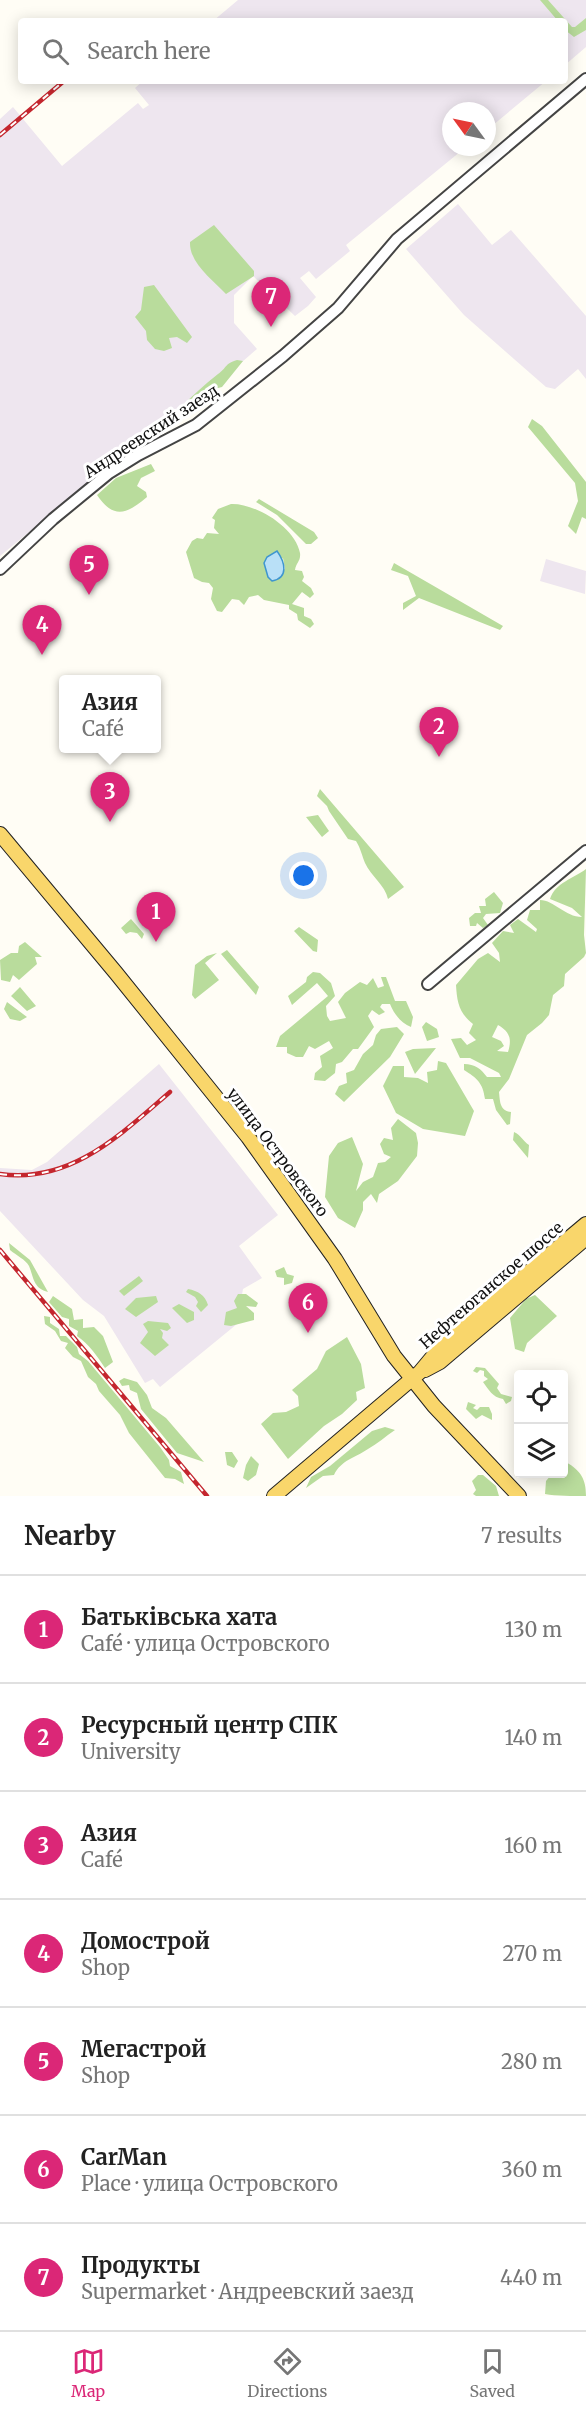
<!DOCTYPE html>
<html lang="en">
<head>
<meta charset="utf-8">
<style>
  :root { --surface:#fff; --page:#f6f6f6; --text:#222; --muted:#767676; --line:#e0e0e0; --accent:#db2777 }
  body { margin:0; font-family:Merriweather,serif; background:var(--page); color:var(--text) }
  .controls { position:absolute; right:18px; bottom:18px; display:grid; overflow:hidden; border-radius:6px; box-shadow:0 3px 15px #0003 }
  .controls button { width:54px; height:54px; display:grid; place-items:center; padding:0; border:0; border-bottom:2px solid var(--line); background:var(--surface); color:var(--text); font:30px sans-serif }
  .compass { position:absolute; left:442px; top:102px; width:54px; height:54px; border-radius:50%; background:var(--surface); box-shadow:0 3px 15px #0003; rotate:303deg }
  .you { position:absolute; left:304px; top:876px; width:21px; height:21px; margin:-15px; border:4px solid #fff; border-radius:50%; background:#1a73e8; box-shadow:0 0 0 9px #1a73e833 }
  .badge { display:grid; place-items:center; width:39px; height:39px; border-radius:50%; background:var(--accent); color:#fff; font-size:20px; font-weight:700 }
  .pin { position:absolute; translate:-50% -50px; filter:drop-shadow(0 2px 3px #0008) }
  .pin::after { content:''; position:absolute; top:32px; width:21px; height:18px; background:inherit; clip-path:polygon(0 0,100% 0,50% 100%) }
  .popup { position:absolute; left:59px; top:675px; width:102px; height:78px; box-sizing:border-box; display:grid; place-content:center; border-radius:6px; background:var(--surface); filter:drop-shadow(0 2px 4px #0005); font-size:20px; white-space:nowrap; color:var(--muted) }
  .popup b { font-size:22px; color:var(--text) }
  .popup::after { content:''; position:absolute; left:50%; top:100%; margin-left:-12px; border:12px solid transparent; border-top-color:var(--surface) }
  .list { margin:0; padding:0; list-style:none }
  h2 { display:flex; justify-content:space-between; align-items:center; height:78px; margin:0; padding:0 24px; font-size:26px }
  h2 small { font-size:20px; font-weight:400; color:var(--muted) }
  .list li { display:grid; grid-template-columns:39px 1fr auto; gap:18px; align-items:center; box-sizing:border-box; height:108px; padding:0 24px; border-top:2px solid var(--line) }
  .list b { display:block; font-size:22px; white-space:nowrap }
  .list p { margin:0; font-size:20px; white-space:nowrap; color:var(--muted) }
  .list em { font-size:20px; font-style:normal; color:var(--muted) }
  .icon { flex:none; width:33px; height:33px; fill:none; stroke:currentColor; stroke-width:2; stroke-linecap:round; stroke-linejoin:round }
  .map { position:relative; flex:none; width:586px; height:1496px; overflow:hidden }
  .search { position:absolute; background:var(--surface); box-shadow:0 3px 15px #0003; left:18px; right:18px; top:18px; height:66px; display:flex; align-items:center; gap:15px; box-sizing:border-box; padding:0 21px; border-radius:6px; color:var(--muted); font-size:22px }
  .sheet { height:834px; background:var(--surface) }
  nav { display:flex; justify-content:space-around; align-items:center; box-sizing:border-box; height:84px; border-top:2px solid var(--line); background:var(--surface); font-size:16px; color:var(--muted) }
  nav a { display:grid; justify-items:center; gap:3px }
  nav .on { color:var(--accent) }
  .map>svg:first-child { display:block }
  .industrial { fill:#eee6ef }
  .forest { fill:#b9dc9c; fill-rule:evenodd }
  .water { fill:#b9e0f7; stroke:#3f96cf; stroke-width:1.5 }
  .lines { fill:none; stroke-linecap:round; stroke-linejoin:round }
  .minor-casing { stroke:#444; stroke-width:14 }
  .major-casing { stroke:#222; stroke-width:16 }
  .minor { stroke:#fff; stroke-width:10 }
  .major { stroke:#f9d66b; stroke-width:14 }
  .rail-casing { stroke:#c4262e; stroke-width:4.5 }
  .rail { stroke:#fff; stroke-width:2; stroke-dasharray:7; stroke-linecap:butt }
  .labels { text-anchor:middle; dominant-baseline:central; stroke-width:6; stroke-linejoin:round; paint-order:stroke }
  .street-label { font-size:16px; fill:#111; stroke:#fff }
</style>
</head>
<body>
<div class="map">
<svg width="586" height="1496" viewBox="0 0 586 1496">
  <rect width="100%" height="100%" fill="#fffdf5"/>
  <path class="industrial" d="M238,0H586V47L565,65V21H213Z
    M143,81H546L487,130V111H451V147H466L346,245L350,251L316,279L309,271L300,278L316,297L308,306L295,316L253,276L234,295V323L257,349L186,411L180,408L0,556V119L13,107L62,166L138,103L143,109L149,105L135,88Z
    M458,204L492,245L511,230L586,316V379L578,369L555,389L546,387L464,315L406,249Z
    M546,559L586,571L585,594L540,581Z
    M159,1064L278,1215L239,1246L262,1278L243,1289L237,1324L160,1387L153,1379L145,1383L104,1316L83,1300L0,1211V1168L32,1170L47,1162Z"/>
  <path class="forest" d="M540,0H548L572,27H575L586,18V30L574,37L565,30V21H558Z
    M214,225L254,271V276L226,294C213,280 189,263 190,242Z
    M154,285L192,337L187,343L177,337L169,338L172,348L164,351L155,349L147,340L146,331L135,317L141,310L144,287Z
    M237,360L243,361L222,387L214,389L195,407L186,411L180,408C192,396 204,385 218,374C227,368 224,364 237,360Z
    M532,419L542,426L586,482V519L582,517L576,534L568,526L578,501L575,483L528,427Z
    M151,464L155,471L141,478L137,486L146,492L147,497C127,514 114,520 97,495L116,478Z
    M259,499L314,532L318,538L311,544H306L277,515L256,502Z
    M231,504C255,503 295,527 300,553C301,561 296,563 295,570L302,571L304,577L302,581L311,588L314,594L310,598L302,592L292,604L304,608V616L311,619L314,624L310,628L298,620L297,614L289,609V605L264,600L258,595L249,597L244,605L239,600L232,599L222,612L217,611L211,599L213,588L209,583L202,582L194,578L186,552L192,541L197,538L203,539L207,533L219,534L214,528L215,520L212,518L218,509ZM283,558L285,569L268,577V573Z
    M394,563L503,626L500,630L419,598L403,610V603L416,596L408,576L391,570Z
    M320,789L404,887L388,899C385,885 371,876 365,863C362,856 361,849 356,841L348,839L329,811L327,806L317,796Z
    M318,815L329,831L322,837L306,817Z
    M586,869L584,935L586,953L584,957L565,974L564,986L553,995L549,1015L542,1023L527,1035L509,1079L499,1092C500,1102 500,1111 511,1112L510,1124L507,1125L496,1110L493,1099H485C483,1083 477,1078 464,1070V1064C475,1064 481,1069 487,1077H501L499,1073L470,1058H460L451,1039L461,1038L467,1045L476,1040L469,1033L473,1024C459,1013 457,1002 456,985L478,959L488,953L500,962L499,953L492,943L503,931L514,933L510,925L518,919L536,932L537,929L527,920L530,910H540V900C554,900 565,917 582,917L572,908L550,899C555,883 574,878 586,869ZM498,1025C510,1032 512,1039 508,1052L497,1051L504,1046L501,1041L492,1037Z
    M494,892L503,903L500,913L486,914L483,918L488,925L483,928L477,923L476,926H470L469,918L475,913H481L479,906H486L485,899Z
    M131,919L144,934L142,939L137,933L130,932L126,934L121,928Z
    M299,927L318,940L317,952L313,951L294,931Z
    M25,942L42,957H35L37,964L19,980L13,975L10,982L1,980L0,960L11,953H18L19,946Z
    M227,950L259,987L256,995L221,954Z
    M217,953L205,963L219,980L195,999L192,995L195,965L207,956Z
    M313,972L320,973L331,983L335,996L326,1006L327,1016L330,1021L346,1018L338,1002L345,993L360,982L367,985L373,978L378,988L384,986L381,977H386L395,1001H406L413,1017L411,1027C401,1023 394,1014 390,1004H382L380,1007L385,1012L379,1015L372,1010L368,1016L374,1027L358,1049H353L342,1062L336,1064L335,1073L325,1081L314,1080L315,1073L322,1067L320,1056L333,1048L329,1041L315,1049L309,1046L303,1057H296L287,1053V1047H276L280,1036L328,996L317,983L292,1005L288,996L306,982L307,977Z
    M20,987L36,1006L27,1011L11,996Z
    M7,1002L27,1017L20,1021L10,1019L4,1009Z
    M426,1022L437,1029L439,1037L427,1041L422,1027Z
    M397,1027L404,1034L390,1057L344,1102L335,1094L339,1086L347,1083L346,1073L354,1070L363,1054L373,1045L376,1035L381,1029Z
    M436,1048L415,1074L405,1052L413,1049Z
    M438,1061L446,1063L474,1111L465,1136L423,1129L396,1113L383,1086L393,1066H404V1077L418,1078L428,1083L427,1072L437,1070Z
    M398,1119L416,1133L418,1143L417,1156L398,1181L379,1194L377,1203L371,1194L363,1202V1210L355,1228L338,1218L325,1197L329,1156L338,1143L352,1137L363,1164L356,1191L363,1182L373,1177L378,1163L385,1162L391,1157L384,1154L380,1144L384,1138L393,1140L391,1128Z
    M514,1132C521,1135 523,1141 529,1145L528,1158L513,1140Z
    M9,1243L30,1260L48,1292C33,1288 34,1278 29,1266C26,1260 16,1255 10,1250Z
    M284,1267L287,1274L294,1276L292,1283L284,1285V1278L277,1277L275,1271Z
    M139,1276L143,1281L124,1296L119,1291Z
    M188,1289C198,1291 205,1295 208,1305L201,1312L196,1306L198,1302L195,1297L186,1292Z
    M238,1294H246L258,1303L256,1307L246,1306L254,1313V1320L231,1326L224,1325L226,1312L237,1308L234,1301Z
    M535,1295L557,1316L527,1343L524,1352L515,1349L510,1318L526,1299Z
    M53,1296L72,1309L74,1320L83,1319V1328L94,1327L103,1336L113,1362L105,1368C97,1356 89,1344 77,1336L78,1331L69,1326V1319L62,1317L49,1302Z
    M156,1296L158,1302L136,1317L125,1309L136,1298Z
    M179,1304L194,1312V1320L187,1323L172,1308Z
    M44,1316L50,1317V1323L59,1329L60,1336H66L77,1347L79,1354L88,1361L160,1447L169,1460L170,1466L181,1472L184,1484L175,1479L165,1478L129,1433L120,1415L99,1391L96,1384L88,1377L81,1361L73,1357L65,1348L68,1343L61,1341L55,1331L45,1324Z
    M148,1321L168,1323L171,1328L167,1331L160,1329L163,1333L162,1338L169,1345L155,1356L140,1343L148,1332L143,1324Z
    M347,1337L361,1364L365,1388L356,1392L357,1400L342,1414L324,1426L288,1459L261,1424L273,1413L286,1412L299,1406L298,1396L292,1390L317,1369L326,1351Z
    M476,1367L485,1368L499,1384L497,1388L501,1394L512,1397L511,1401L506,1404L503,1399C492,1397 489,1390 483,1382L488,1379L484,1376V1371L480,1370L477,1373L473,1371Z
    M124,1378L137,1382L147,1395L152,1408L166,1418L204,1462L177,1453L141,1409L137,1393L130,1390L129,1385L122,1386L119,1381Z
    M468,1402L476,1405L473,1408L477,1410L480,1407H489L492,1414V1420L482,1415L476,1419L466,1409Z
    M385,1427L395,1430C386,1436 377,1444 368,1449C355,1458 341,1460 334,1475L323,1476L306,1488L311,1477L330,1466L372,1431Z
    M225,1452H232L238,1461L234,1468L227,1465Z
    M564,1454L566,1456V1462C581,1471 586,1479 586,1496C573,1496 556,1496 545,1494L546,1481L551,1475L564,1474Z
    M251,1456L259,1464L256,1475L248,1481L243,1478L246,1465Z
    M478,1475H483L496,1486L499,1496H476L473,1494L476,1490L472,1481Z"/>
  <path class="water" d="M277,551C285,562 289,578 272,581L268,577L264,563L267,557Z"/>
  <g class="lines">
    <g class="minor-casing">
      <path id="minor" d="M0,569L53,519L109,473L138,455L196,425L283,356L338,308L397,239L586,79
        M428,984L586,851"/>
    </g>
    <g class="major-casing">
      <path id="major" d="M0,834L116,973L248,1137L335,1259L394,1356L434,1406L519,1496
        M425,1370L440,1362L586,1238
        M274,1496L420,1372L445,1342L586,1224"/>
    </g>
    <use href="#minor" class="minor"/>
    <use href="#major" class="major"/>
    <g class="rail-casing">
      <path id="rail" d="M0,135L64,81
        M0,1174C71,1184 121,1134 170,1092
        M0,1250L207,1496"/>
    </g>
    <use href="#rail" class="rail"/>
  </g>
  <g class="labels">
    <g class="street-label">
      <text transform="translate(151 431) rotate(-33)">Андреевский заезд</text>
      <text transform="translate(278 1152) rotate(53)">улица Островского</text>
      <text transform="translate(491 1285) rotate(-41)">Нефтеюганское шоссе</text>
    </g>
  </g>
</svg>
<div class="controls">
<button><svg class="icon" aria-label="locate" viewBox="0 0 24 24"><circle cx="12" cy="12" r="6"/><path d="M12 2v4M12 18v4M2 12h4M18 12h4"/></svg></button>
<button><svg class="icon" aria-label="layers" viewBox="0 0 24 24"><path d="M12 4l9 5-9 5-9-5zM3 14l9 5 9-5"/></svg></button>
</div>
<svg class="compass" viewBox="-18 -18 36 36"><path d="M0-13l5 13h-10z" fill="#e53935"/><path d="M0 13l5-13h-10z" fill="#767676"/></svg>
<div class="you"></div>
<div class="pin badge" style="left:156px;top:942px">1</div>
<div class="pin badge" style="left:439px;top:757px">2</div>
<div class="pin badge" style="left:110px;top:822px">3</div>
<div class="popup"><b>Азия</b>Café</div>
<div class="pin badge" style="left:42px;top:655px">4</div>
<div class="pin badge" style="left:89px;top:595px">5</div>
<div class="pin badge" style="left:308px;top:1333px">6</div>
<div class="pin badge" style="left:271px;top:327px">7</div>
<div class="search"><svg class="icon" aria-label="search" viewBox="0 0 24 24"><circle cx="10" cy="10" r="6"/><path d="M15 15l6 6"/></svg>Search here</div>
</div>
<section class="sheet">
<h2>Nearby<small>7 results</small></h2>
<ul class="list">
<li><span class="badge">1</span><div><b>Батькiвська хата</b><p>Café · улица Островского</p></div><em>130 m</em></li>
<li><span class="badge">2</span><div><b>Ресурсный центр СПК</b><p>University</p></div><em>140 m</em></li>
<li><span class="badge">3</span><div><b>Азия</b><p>Café</p></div><em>160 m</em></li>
<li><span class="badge">4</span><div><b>Домострой</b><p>Shop</p></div><em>270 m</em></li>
<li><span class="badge">5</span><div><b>Мегастрой</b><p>Shop</p></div><em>280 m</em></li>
<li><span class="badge">6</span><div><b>CarMan</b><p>Place · улица Островского</p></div><em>360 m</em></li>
<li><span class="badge">7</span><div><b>Продукты</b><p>Supermarket · Андреевский заезд</p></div><em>440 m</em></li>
</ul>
</section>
<nav>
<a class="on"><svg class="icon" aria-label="map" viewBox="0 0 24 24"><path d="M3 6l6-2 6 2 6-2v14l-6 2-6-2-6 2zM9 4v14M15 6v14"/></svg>Map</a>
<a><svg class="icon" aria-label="directions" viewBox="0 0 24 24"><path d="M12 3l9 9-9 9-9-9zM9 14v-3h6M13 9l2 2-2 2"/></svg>Directions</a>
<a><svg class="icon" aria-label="saved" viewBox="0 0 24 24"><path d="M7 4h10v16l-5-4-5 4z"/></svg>Saved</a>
</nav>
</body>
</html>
